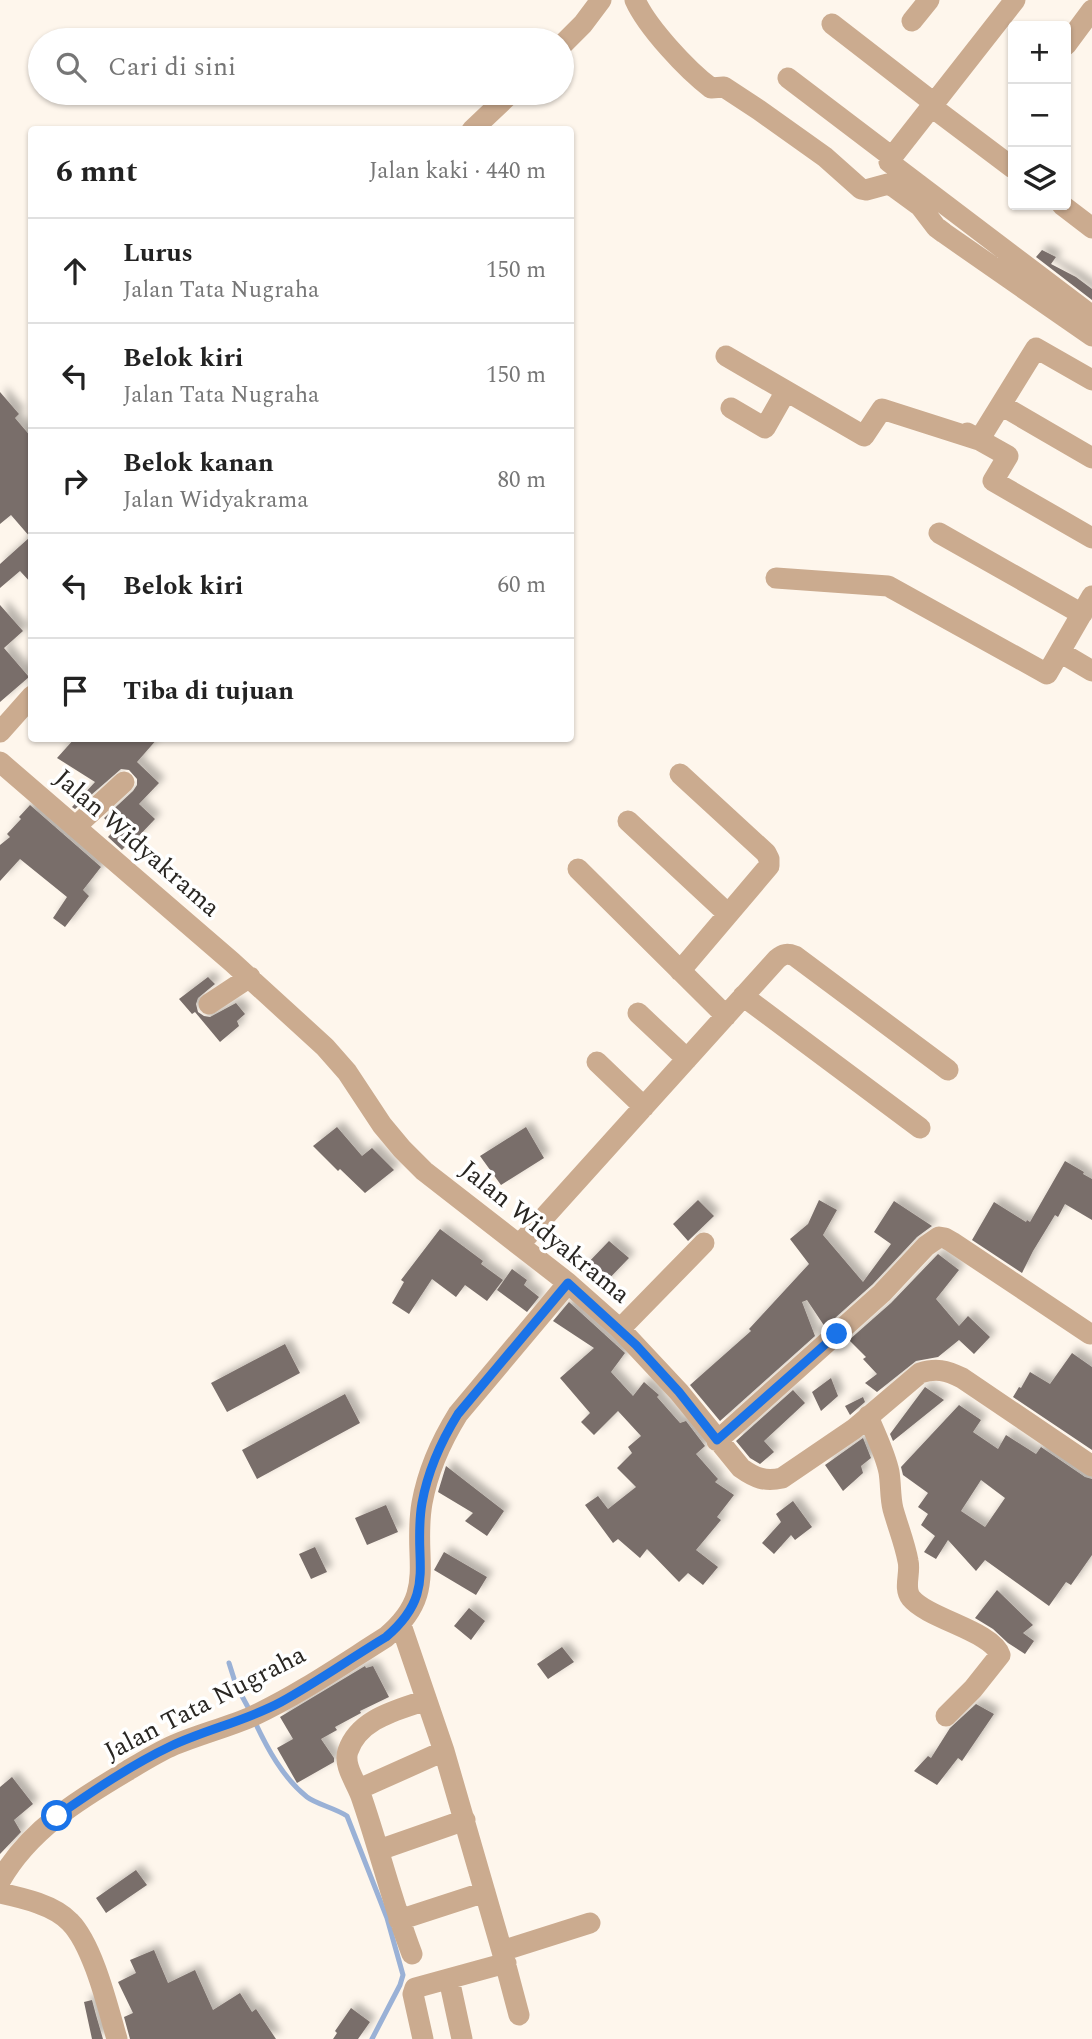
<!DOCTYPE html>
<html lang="id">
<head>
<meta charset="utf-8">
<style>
  :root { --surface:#fff; --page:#f2f2f2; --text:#222; --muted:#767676; --line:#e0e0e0 }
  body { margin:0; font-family:Spectral,serif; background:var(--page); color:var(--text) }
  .controls { position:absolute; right:21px; top:21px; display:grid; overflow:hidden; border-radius:7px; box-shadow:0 2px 5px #0004 }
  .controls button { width:63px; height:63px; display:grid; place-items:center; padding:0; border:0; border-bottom:2px solid var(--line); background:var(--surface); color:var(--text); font:35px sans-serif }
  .stop { position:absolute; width:21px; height:21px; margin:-16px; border:5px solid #1a73e8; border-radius:50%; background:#fff }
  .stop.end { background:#1a73e8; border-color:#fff; box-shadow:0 2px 7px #0008 }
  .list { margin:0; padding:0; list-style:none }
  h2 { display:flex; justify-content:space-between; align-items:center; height:91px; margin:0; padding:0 28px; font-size:30px }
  h2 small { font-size:23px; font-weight:400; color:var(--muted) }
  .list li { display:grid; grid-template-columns:46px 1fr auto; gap:21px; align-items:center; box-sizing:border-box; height:105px; padding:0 28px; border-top:2px solid var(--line) }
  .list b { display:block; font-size:26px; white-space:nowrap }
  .list p { margin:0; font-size:23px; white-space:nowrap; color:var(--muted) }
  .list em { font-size:23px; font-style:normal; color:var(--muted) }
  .icon { flex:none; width:38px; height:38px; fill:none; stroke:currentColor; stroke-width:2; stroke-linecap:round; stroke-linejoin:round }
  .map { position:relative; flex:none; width:1092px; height:2039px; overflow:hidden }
  .search { position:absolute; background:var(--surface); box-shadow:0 2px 5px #0004; left:28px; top:28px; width:546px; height:77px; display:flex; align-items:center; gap:18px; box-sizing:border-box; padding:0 24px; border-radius:38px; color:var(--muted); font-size:26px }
  .panel { position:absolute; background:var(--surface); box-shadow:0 2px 5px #0004; left:28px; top:126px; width:546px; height:616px; border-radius:7px }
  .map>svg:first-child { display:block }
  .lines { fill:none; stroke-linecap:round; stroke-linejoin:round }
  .stream { stroke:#9ab1d6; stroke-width:5 }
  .building { fill:#796e6a; fill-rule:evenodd; filter:url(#shadow) }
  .minor { stroke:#cbab8f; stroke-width:21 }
  .route { stroke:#1a73e8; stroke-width:9 }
  .labels { text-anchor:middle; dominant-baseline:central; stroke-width:7; stroke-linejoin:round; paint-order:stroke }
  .street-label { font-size:26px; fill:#292622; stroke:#fff }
</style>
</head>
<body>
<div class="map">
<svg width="1092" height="2039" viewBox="0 0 1092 2039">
  <defs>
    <filter id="shadow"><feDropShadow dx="6" dy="-6" stdDeviation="3.5" flood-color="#0004"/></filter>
  </defs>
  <rect width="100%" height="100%" fill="#fef6ec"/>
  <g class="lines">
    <path class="stream" d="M229,1663L236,1685L250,1711
      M254,1720C267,1748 283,1778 307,1797C316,1804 335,1808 347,1816L387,1918L403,1975L400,1985L372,2039"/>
  </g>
  <path class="building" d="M1042,250L1056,257L1051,264L1076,277L1092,289V300L1036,257Z
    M0,392L19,414L15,418L32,438V584L20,571L0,588V564L30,537L11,515L0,524Z
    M0,605L23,631L4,648L29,677L0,702Z
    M75,738H158L137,762L159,783L139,804L155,819L137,838L135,836L122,850L108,837L115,829L104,818L133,791L137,785V779L129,770L121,769L75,809L72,807L95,782L57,758Z
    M30,805L101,867L83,890L89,896L65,927L53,918L67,897L20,859L0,881V845L10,837L7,834L21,819L19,817Z
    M208,977L215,984L198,998L196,1004L198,1012L204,1016L210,1017L236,1003L245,1014L237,1021L239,1026L220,1042L195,1012L192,1014L179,999Z
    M337,1127L362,1156L372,1148L394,1170L365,1193L340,1169L338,1171L313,1146Z
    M526,1127L544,1158L501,1185L480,1156Z
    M1065,1161L1084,1172L1083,1174L1092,1179V1220L1065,1204L1058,1217L1055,1215L1033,1251L1022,1273L972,1240L994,1202L1026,1222L1027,1220L1030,1222Z
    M698,1200L714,1216L688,1241L673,1224Z
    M819,1200L837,1210L823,1235L863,1282L891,1244L874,1232L894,1201L932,1226L917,1237L873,1284L825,1327L807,1300L802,1302L815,1336L720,1421L690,1385L751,1331L749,1329L809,1264L790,1239L808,1224Z
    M440,1229L483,1261L481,1264L503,1280L487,1301L465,1285L456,1297L432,1279L409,1314L392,1303L404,1282L401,1280Z
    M609,1241L629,1258L602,1286L583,1268Z
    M938,1254L959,1270L936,1299L959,1326L968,1316L990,1337L974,1354L959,1340L938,1357L916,1361L877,1392L865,1383L877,1374L863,1359L866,1357L849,1340L891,1303Z
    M512,1269L527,1280L524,1285L539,1297L527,1312L497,1290Z
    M569,1302L625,1353L611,1372L633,1396L644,1382L659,1395L657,1397L680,1423L686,1421L705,1446L696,1454L718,1479L715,1482L734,1495L717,1517L721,1520L696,1550L718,1567L703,1585L688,1573L679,1582L647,1549L640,1558L618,1539L613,1543L585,1505L598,1496L608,1509L636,1487L617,1468L632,1453L628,1447L641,1436L618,1411L594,1435L581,1422L590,1413L560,1378L594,1348L553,1321Z
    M285,1344L300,1373L227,1412L211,1383Z
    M1072,1353L1092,1367V1450L1013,1397L1019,1387L1021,1388L1030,1372L1050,1384Z
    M831,1378L838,1396L821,1411L812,1392Z
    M925,1387L944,1400L893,1441L890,1434Z
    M793,1390L805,1403L764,1441L774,1452L760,1464L750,1458L736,1441Z
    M345,1394L360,1423L257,1479L242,1450Z
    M863,1397L865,1402L850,1415L845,1406Z
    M959,1405L981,1420L973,1432L998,1449L1006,1435L1036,1454L1041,1447L1085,1477L1092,1479V1555L1071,1585L1066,1582L1049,1606L985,1560L976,1571L948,1540L936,1559L924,1552L935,1536L921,1525L928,1514L918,1507L928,1493L903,1475L901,1467ZM981,1480L1005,1498L985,1527L961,1511Z
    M863,1438L871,1458L861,1466L863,1473L843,1491L825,1465Z
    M446,1466L504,1511L487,1536L465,1521L473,1513L438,1492Z
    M793,1501L812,1527L795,1540L791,1535L774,1554L762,1543L781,1522L776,1514Z
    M386,1505L398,1532L367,1545L355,1518Z
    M315,1547L327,1572L311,1579L299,1554Z
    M444,1552L487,1577L476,1595L434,1570Z
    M997,1590L1033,1625L1023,1633L1034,1641L1025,1654L1008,1643L993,1629L975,1618Z
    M469,1608L485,1621L471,1640L454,1626Z
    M562,1647L574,1662L548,1679L537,1664Z
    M365,1666L366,1668L373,1666L389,1697L360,1711L361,1713L335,1727L337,1730L321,1739L334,1758V1762L297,1783L277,1748L293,1739L280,1717Z
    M976,1704L994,1714L962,1761L958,1758L937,1785L914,1771L928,1756L931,1758L950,1728Z
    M12,1777L33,1804L14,1820L21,1832L0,1854V1787Z
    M136,1870L147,1885L106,1913L96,1898Z
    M154,1950L168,1983L195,1970L213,2010L240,1993L252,2012L256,2009L276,2039H130L124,2017L133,2013L118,1982L136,1973L130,1960Z
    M92,2000L96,2015L103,2039H92L84,2002Z
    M351,2008L370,2022L358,2039H333L337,2033L335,2031Z"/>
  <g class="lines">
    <path class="minor" d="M635,0C647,27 687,70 711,88L724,87L759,110L825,157L861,189L866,190L888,184L894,187L920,206L936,227L944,233L1092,336
      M912,21L929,0
      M832,24L934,103
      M562,45L583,24L601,0
      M1066,45L1092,10
      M788,78L892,157L1015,0
      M932,107L1013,168
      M472,130L511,93
      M892,157L889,162L1092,316
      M1062,205L1092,228
      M726,356L864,436L882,409L979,440L1036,348L1092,380
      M1001,405L1092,458
      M731,408L765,428L786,391
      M967,433L1008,456L993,481L1092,538
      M939,533L1082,614
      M776,578L888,586L1047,674L1092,596
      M1060,652L1092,671
      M0,732L32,696
      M0,762L232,962L325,1047L347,1072L382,1125L402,1149L424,1171L568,1283L620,1329L679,1392L741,1468C755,1478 765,1482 782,1478L854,1429L920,1373C936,1368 946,1370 962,1378L1092,1466
      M680,774L766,853L769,859V866L680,971
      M628,821L728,914
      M75,827L124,782
      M578,869L726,1016
      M743,996L920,1128
      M209,1004L250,977
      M638,1013L687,1059
      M597,1062L644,1107
      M520,1244L777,959C783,954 787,953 795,956L948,1070
      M620,1329L704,1243
      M868,1416C875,1434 885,1453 889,1472C891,1484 890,1497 893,1509C898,1527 905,1544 908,1561C911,1573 903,1588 911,1598C928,1619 992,1631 1000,1655L973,1689L946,1716
      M717,1441L882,1293L926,1246L939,1237L945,1238L952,1242L1090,1334
      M401,1625L444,1751L502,1951L519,2015
      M359,1789L444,1751
      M379,1850L465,1820
      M0,1881C29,1830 78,1800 127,1771C142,1762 158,1752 174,1745C200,1734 228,1727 253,1716C300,1694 343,1664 386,1637C439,1593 412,1560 422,1503C428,1470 440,1443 458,1414L568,1283
      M0,1893C23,1898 54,1905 70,1922C93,1945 108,2008 117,2039
      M399,1920L485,1892
      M502,1951L590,1923
      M412,1954C392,1902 379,1848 361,1796C356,1782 343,1765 348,1751C359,1718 398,1710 426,1700
      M449,1979L462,2039
      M423,2039L413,1994L415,1988L506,1963"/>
  </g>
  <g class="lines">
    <path class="route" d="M57,1816C93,1791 131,1765 171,1746C207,1729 246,1721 281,1702C317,1682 351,1658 386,1637C439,1592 412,1561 422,1503C428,1470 440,1443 458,1414L568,1283L636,1345L679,1392L717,1440L837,1334"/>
  </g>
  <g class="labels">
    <g class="street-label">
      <text transform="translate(137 843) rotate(41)">Jalan Widyakrama</text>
      <text transform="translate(545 1232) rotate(39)">Jalan Widyakrama</text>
      <text transform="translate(205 1703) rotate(-27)">Jalan Tata Nugraha</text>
    </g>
  </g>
</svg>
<div class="controls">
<button>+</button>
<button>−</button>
<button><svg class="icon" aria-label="layers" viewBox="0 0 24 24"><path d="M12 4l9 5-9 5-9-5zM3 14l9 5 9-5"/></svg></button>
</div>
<div class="stop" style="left:57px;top:1816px"></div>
<div class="stop end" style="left:837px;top:1334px"></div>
<div class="search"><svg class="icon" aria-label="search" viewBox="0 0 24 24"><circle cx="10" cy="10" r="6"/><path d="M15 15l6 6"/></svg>Cari di sini</div>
<section class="panel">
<h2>6 mnt<small>Jalan kaki · 440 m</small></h2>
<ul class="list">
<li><svg class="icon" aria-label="ahead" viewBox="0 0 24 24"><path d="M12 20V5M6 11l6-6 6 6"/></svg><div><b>Lurus</b><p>Jalan Tata Nugraha</p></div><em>150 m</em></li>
<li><svg class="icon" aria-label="left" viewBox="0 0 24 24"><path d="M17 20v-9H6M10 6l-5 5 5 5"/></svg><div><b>Belok kiri</b><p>Jalan Tata Nugraha</p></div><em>150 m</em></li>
<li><svg class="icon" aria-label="right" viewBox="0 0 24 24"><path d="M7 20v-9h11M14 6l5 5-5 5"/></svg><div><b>Belok kanan</b><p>Jalan Widyakrama</p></div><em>80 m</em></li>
<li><svg class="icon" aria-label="left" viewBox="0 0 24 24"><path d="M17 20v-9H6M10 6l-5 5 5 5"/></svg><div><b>Belok kiri</b></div><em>60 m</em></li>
<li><svg class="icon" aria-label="arrive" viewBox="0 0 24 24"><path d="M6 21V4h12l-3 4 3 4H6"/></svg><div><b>Tiba di tujuan</b></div></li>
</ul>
</section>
</div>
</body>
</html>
